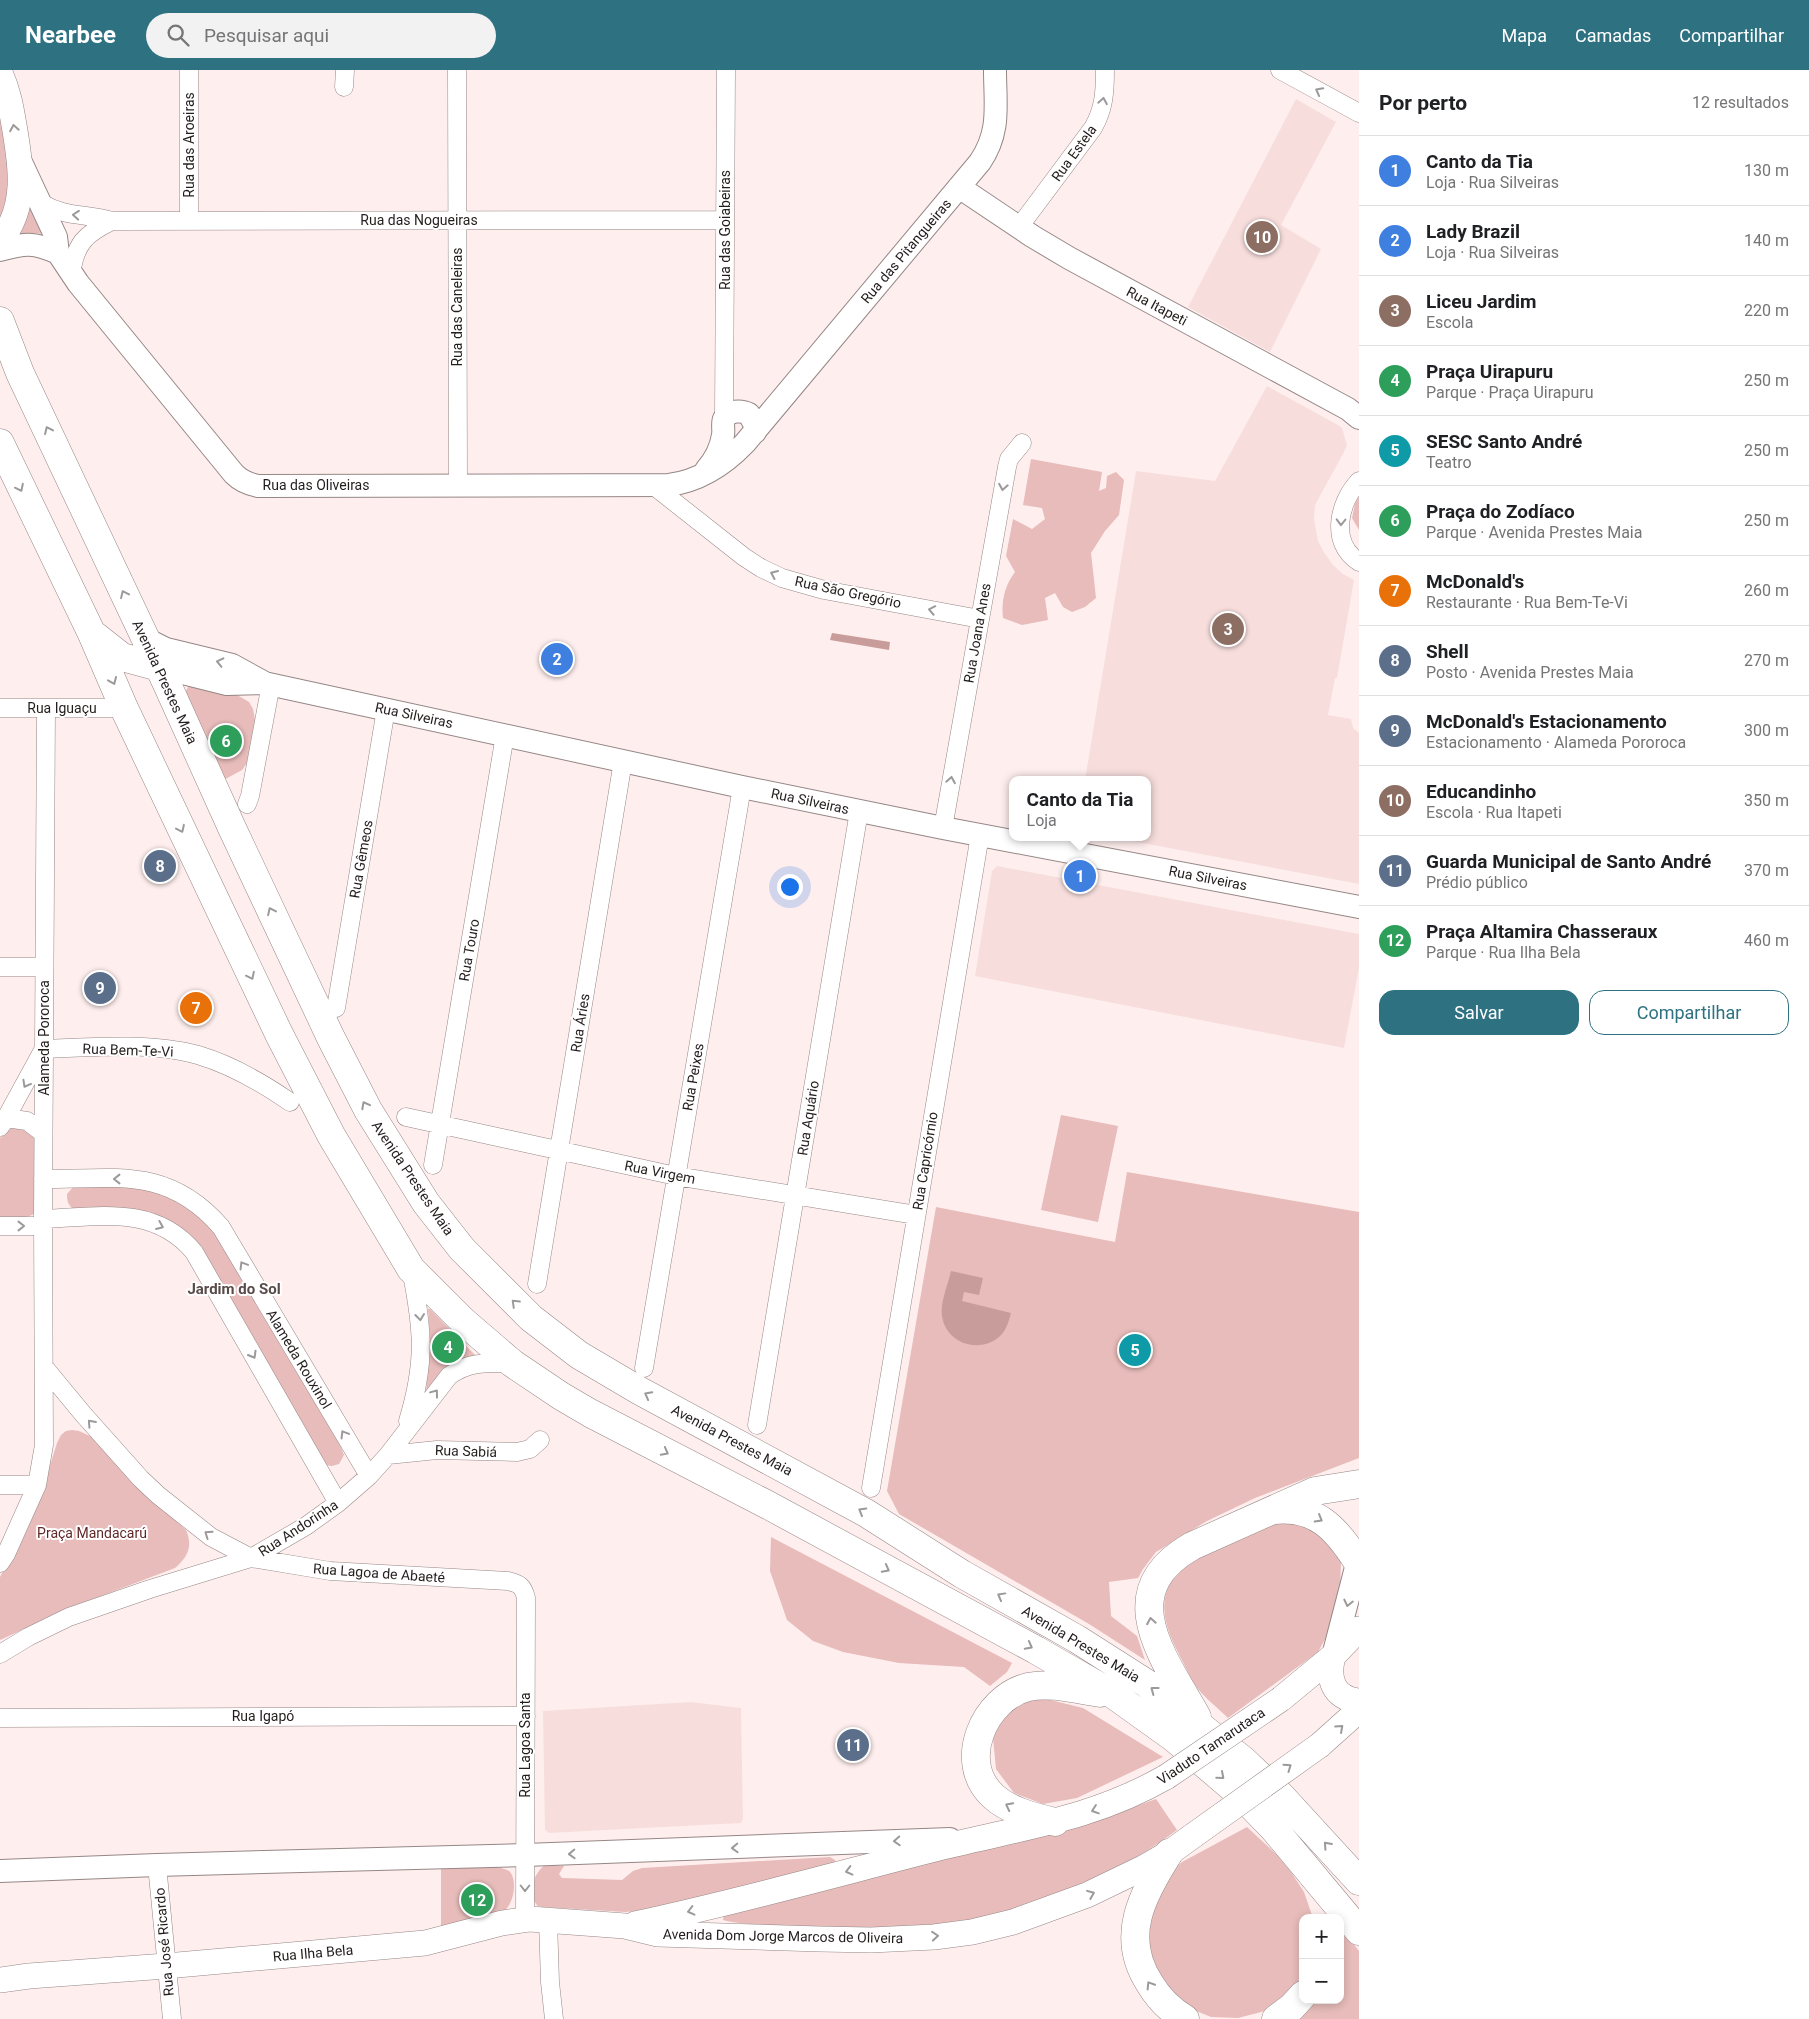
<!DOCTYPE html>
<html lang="pt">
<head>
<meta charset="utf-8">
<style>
  :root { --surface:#fff; --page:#f2f2f2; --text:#202124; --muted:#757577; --line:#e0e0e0; --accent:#2e7282 }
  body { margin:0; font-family:Roboto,sans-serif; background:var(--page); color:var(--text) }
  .controls { position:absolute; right:15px; bottom:15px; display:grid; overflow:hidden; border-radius:10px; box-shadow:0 2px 8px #0003 }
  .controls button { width:45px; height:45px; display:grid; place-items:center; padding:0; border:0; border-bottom:1px solid var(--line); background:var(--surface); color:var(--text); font:25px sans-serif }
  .you { position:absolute; left:789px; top:816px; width:18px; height:18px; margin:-12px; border:4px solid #fff; border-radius:50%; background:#1a73e8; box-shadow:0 0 0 8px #1a73e833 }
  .badge { display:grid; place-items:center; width:32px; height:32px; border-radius:50%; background:var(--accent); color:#fff; font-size:16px; font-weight:700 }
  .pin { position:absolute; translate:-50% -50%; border:2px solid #fff; box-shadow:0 1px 5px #0006 }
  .popup { position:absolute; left:1009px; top:706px; width:142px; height:65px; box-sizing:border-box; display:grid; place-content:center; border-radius:10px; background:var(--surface); filter:drop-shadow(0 1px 4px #0005); font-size:16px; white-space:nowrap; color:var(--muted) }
  .popup b { font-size:19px; color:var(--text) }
  .popup::after { content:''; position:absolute; left:50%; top:100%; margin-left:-10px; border:10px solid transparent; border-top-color:var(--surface) }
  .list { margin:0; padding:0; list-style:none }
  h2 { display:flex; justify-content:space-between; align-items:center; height:65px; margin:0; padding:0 20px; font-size:21px }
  h2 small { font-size:16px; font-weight:400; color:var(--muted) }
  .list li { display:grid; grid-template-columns:32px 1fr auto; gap:15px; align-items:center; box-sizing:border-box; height:70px; padding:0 20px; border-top:1px solid var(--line) }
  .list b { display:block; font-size:19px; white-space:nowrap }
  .list p { margin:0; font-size:16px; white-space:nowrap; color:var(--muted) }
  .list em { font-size:16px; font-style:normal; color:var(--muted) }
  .actions { display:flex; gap:10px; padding:15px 20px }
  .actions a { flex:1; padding:11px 0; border:1px solid var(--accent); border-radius:15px; text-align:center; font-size:18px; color:var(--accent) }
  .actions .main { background:var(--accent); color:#fff }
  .icon { flex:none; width:28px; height:28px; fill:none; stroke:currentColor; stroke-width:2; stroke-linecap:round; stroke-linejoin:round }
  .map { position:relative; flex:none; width:1359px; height:1949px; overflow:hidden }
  header { display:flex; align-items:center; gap:30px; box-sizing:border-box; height:70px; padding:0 25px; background:var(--accent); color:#fff }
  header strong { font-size:24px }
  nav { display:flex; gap:28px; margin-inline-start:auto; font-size:18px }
  .search { width:350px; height:45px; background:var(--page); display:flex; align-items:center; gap:12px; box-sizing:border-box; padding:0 18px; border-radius:28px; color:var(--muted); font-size:19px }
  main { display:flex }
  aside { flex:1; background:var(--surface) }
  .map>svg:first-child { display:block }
  .built { fill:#f7dedd }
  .green { fill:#e7bcba }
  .water { fill:#c89c9a }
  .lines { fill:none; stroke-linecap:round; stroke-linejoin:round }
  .minor-casing { stroke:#958786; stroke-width:19 }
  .tertiary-casing { stroke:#958786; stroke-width:24 }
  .secondary-casing { stroke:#958786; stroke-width:26 }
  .trunk-casing { stroke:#958786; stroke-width:29 }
  .minor { stroke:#fff; stroke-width:18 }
  .tertiary { stroke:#fff; stroke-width:22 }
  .secondary { stroke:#fff; stroke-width:25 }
  .trunk { stroke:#fff; stroke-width:28 }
  .secondary-bridge-casing { stroke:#958786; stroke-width:26; stroke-linecap:butt }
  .secondary-bridge { stroke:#fff; stroke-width:25 }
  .oneway { stroke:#9c9999 }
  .labels { text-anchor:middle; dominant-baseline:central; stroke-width:4; stroke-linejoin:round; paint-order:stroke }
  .street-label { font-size:14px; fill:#231d1d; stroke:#fff }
  .park-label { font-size:14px; fill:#602728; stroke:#fff }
  .neighbourhood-label { font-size:15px; font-weight:bold; fill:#584b4a; stroke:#fff }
</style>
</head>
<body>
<header>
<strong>Nearbee</strong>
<div class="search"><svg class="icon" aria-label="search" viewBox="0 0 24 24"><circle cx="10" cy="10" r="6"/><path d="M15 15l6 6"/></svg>Pesquisar aqui</div>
<nav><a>Mapa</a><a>Camadas</a><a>Compartilhar</a></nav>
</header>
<main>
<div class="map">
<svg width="1359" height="1949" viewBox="0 0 1359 1949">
  <rect width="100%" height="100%" fill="#fee"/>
  <path class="built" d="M1296,29L1336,52L1281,155L1321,179L1270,282L1188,237Z
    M1267,316L1338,355L1342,358L1347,375L1343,384L1315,435L1314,449L1318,471L1324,482L1333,495L1343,504L1354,510L1337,608H1335L1328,645L1351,649L1353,658L1359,663V814L1111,767H1148V710H1085L1136,401L1215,411Z
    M997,796L1359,864V898L1344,978L975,906L992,801Z
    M691,1632L741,1638L743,1749L741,1753L549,1763L545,1760L543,1641Z"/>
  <path class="green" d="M0,31L12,110L0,157Z
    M28,129L53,165L35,163L19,165Z
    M1031,389L1102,402L1099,421L1106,418L1107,406L1116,402L1124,410L1119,445L1105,461L1091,483L1096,528L1085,537L1072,542L1063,537L1055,523L1045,528L1048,550L1022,555L1003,548C1001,531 1005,515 1015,502L1006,486L1013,449L1032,459L1045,449L1042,438L1023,435Z
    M1359,427V460L1352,448L1355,434Z
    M194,614L232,622L249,632L253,639L255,650L247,693L242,700L220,712L182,628L188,617Z
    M1061,1045L1118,1056L1098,1152L1041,1140Z
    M13,1057C21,1057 30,1059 34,1068L35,1136L34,1144C23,1150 12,1149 0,1148V1068Z
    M1127,1102L1359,1142V1388L1255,1428L1207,1451L1156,1482L1143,1499L1138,1508L1109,1512L1111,1546L1137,1566L1145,1590L1089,1554L899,1444L887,1421L936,1137L1115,1172Z
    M121,1115L157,1121L195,1140L216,1161L338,1370L344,1385L339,1394L332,1396L325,1395L185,1162L75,1140C68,1136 67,1131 67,1124L74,1116Z
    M428,1239H430L476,1286C449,1291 441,1302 426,1323L430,1267Z
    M72,1360L79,1361L92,1367L137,1416L186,1460C193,1476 188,1487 175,1498L72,1537L0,1570V1507L42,1421L57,1373L61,1365L66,1361Z
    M1277,1453H1306L1328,1469L1341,1490L1340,1524L1330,1560L1318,1582L1228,1648C1218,1638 1206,1629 1198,1619C1191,1611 1187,1600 1183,1592C1168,1564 1152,1531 1178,1503C1195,1485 1252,1464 1277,1453Z
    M771,1467L1012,1593L1007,1602L990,1616L964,1597L899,1593L843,1582L813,1571L787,1550L770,1501Z
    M1034,1626L1083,1638L1163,1687L1077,1728L1043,1734L1014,1723L996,1699L993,1668L1007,1641Z
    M1156,1729L1177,1760C1103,1815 1008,1850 917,1858C877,1861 835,1859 795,1856C777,1855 739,1855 723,1850L724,1844L1106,1747Z
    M1247,1757L1276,1784L1291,1802L1304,1822L1313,1848H1303V1905L1288,1925L1265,1941L1238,1948L1211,1947L1184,1936L1148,1893V1837L1161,1811L1182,1792Z
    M830,1787L835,1790V1797L638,1841L625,1842L543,1837L538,1836C526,1825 533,1804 545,1795L564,1796L559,1804L562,1808L622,1810L633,1801L642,1798Z
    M497,1797C501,1798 506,1799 509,1801C518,1809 514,1834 504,1841L441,1858V1799Z
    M1340,1857L1359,1881V1949H1295L1311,1930H1340Z"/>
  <path class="water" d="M832,563L890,572L889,580L830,570Z
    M951,1201L983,1208L979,1225L964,1222L962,1231L1011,1243C1009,1250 1007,1258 1002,1264C983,1285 946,1275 942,1246C940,1232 948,1215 951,1201Z"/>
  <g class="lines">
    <g class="minor-casing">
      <path id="minor" d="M189,0V151
        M457,0L458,415
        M1280,0L1359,43
        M344,17L345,0
        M41,133C67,148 85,143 112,151L725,150
        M1019,157L1093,58C1104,39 1105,22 1105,0
        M71,203C76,173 85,164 112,151
        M724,349L726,0
        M1359,411C1339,432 1329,473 1359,492
        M654,416L744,487L761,498L782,508L824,520L980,549
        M0,638H124
        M247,734L250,726L271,614
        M943,758L1007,397L1009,389L1022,373
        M0,897H43
        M336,938L386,639
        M44,979C91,977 152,972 198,985C232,995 261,1012 290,1032
        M406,1047L676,1106L916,1145
        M6,1048L27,1051L43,1063
        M0,1057L6,1048L42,982
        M433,1095L505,665
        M43,1109C116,1109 168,1096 221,1157L369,1406
        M43,1149C98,1147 154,1134 194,1182L338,1433
        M0,1156H43
        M537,1214L623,691
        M45,1298L83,1344L141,1409L158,1425L211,1467L251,1488L330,1501L508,1511C520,1514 523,1516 526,1528L525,1850
        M644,1298L742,717
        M408,1351C426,1291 423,1260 411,1199
        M757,1355L859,741
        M388,1385L437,1380L517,1382L530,1379L540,1370
        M0,1415H37
        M871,1418L980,765
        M0,1493L6,1484L37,1415L44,1375L43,1149L46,639
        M0,1584L28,1567L69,1547L150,1519L251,1488L306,1456L338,1433L369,1406L388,1385L449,1306C469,1291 488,1293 512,1293
        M0,1648L526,1646
        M157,1795L172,1949
        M548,1850L550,1912L554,1949"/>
    </g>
    <g class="tertiary-casing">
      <path id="tertiary" d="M20,90L56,167L58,183L78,213L234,404C241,411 248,414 258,416L669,415C699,411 724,395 745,373L980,92C1001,61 995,35 995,0
        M959,117L1032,166L1069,188L1348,339L1359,348
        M0,180C25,173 34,172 58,183
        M706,400C715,390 721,378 723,365C724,360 722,353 724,349C729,340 741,340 749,344L755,355V362
        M144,568L166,579L232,595L263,612
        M159,597L227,614L264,613L742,717L943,758L1359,837
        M1333,1586L1359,1486
        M0,1801L157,1795L525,1785L950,1769"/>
    </g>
    <g class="secondary-casing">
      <path id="secondary" d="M0,3C8,20 11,37 14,55C21,95 28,137 0,171
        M1333,1586C1327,1609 1333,1628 1359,1631
        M1281,1629L1333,1586L1359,1559
        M1320,1675L1359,1640
        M635,1854C738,1832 841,1803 943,1777C1023,1757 1093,1749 1166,1707
        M0,1910L29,1906L166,1896L425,1873L502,1853L530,1849L625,1856L658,1864L820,1869L871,1870L934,1867L972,1862L1013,1852L1087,1825L1143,1798L1169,1783L1194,1765"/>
    </g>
    <g class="trunk-casing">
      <path id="trunk" d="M0,251L20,303L167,614L232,758L331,968L368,1040L426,1133L462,1179L531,1248L579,1285L640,1321L866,1443L962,1504L1077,1569L1146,1613L1243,1690L1282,1727L1359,1811
        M0,373L92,564L124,638L279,964L331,1065L411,1199L463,1251L512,1293L561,1326L590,1343L766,1434L1036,1580L1114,1625L1174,1668L1241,1725L1274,1759L1359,1861
        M94,565L122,587L159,597
        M1274,1440C1316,1436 1336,1458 1357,1491
        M1197,1647C1164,1588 1111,1522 1192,1476L1315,1421L1359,1414
        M1055,1752C1034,1747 1009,1741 993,1726C956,1692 984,1628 1028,1617C1051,1612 1078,1620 1100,1623
        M1169,1783C1142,1825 1119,1867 1150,1914C1159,1929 1170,1940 1185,1949
        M1276,1949L1292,1937L1303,1925"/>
    </g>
    <use href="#minor" class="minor"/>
    <use href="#tertiary" class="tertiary"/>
    <use href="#secondary" class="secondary"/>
    <use href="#trunk" class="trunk"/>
    <g class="secondary-bridge-casing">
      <path id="secondary-bridge" d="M1166,1707L1281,1629
        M1194,1765L1320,1675"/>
    </g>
    <use href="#secondary-bridge" class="secondary-bridge"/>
  </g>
  <defs><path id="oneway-chevron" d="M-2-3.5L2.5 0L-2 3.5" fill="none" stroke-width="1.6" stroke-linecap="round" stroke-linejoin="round" transform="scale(1.25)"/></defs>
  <g class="oneway">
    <use href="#oneway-chevron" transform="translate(1319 21) rotate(-152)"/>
    <use href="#oneway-chevron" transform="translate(1103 31) rotate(-80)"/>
    <use href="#oneway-chevron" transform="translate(14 58) rotate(-100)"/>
    <use href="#oneway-chevron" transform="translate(76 145) rotate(-175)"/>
    <use href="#oneway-chevron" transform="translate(48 360) rotate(-115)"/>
    <use href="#oneway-chevron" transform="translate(1003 417) rotate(100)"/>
    <use href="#oneway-chevron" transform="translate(20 418) rotate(64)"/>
    <use href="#oneway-chevron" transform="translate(1341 452) rotate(91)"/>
    <use href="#oneway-chevron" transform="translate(774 504) rotate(-156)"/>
    <use href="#oneway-chevron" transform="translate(124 524) rotate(-115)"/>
    <use href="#oneway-chevron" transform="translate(932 540) rotate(-169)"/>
    <use href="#oneway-chevron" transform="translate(220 592) rotate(-167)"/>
    <use href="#oneway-chevron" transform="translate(113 611) rotate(67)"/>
    <use href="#oneway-chevron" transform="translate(951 710) rotate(-80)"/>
    <use href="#oneway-chevron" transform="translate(181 759) rotate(65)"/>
    <use href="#oneway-chevron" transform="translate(271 841) rotate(-115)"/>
    <use href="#oneway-chevron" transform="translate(251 906) rotate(64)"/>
    <use href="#oneway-chevron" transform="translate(26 1014) rotate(119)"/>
    <use href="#oneway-chevron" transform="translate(365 1035) rotate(-118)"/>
    <use href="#oneway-chevron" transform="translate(117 1109) rotate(180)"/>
    <use href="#oneway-chevron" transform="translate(21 1156)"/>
    <use href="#oneway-chevron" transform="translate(160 1156) rotate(23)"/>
    <use href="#oneway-chevron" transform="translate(243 1195) rotate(-121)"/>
    <use href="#oneway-chevron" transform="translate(515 1233) rotate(-136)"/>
    <use href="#oneway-chevron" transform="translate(420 1247) rotate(83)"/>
    <use href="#oneway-chevron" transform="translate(253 1285) rotate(60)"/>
    <use href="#oneway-chevron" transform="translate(435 1323) rotate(-53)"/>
    <use href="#oneway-chevron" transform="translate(648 1325) rotate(-152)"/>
    <use href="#oneway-chevron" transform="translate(91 1353) rotate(-132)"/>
    <use href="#oneway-chevron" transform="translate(344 1364) rotate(-121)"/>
    <use href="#oneway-chevron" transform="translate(665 1382) rotate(28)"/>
    <use href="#oneway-chevron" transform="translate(862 1441) rotate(-150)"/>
    <use href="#oneway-chevron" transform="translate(1319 1449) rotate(30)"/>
    <use href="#oneway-chevron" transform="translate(208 1464) rotate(-145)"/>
    <use href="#oneway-chevron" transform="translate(886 1499) rotate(28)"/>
    <use href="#oneway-chevron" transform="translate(1001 1526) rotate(-151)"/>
    <use href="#oneway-chevron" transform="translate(1348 1533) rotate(103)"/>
    <use href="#oneway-chevron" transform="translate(1151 1551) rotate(-100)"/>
    <use href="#oneway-chevron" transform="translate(1029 1576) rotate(28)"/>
    <use href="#oneway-chevron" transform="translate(1154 1620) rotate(-143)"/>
    <use href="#oneway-chevron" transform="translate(1340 1658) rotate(-42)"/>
    <use href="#oneway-chevron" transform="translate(1288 1697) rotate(-35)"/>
    <use href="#oneway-chevron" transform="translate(1221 1706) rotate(41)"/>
    <use href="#oneway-chevron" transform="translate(1009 1736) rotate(-153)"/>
    <use href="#oneway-chevron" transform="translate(1095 1740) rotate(161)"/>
    <use href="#oneway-chevron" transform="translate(897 1771) rotate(177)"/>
    <use href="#oneway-chevron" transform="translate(1327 1775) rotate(-132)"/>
    <use href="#oneway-chevron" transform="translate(735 1778) rotate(178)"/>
    <use href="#oneway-chevron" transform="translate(572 1784) rotate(178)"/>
    <use href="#oneway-chevron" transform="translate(849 1801) rotate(166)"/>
    <use href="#oneway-chevron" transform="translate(525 1818) rotate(90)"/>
    <use href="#oneway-chevron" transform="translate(1091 1824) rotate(-22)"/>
    <use href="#oneway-chevron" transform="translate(691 1841) rotate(166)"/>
    <use href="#oneway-chevron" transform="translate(935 1866) rotate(-5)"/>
    <use href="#oneway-chevron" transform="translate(1150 1915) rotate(-122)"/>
  </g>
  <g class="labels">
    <g class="street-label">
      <text transform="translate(189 75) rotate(-90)">Rua das Aroeiras</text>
      <text transform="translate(1074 83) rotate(-54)">Rua Estela</text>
      <text x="419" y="150">Rua das Nogueiras</text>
      <text transform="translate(725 160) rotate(-90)">Rua das Goiabeiras</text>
      <text transform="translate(906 181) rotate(-50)">Rua das Pitangueiras</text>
      <text transform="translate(1157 236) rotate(28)">Rua Itapeti</text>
      <text transform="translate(457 237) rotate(-90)">Rua das Caneleiras</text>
      <text x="316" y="415">Rua das Oliveiras</text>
      <text transform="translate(848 522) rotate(12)">Rua São Gregório</text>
      <text transform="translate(977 563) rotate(-80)">Rua Joana Anes</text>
      <text transform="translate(165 612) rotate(65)">Avenida Prestes Maia</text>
      <text x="62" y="638">Rua Iguaçu</text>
      <text transform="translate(414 645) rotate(12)">Rua Silveiras</text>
      <text transform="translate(810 731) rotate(12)">Rua Silveiras</text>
      <text transform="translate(361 789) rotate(-80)">Rua Gêmeos</text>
      <text transform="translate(1208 808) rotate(11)">Rua Silveiras</text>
      <text transform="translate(469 880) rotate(-80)">Rua Touro</text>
      <text transform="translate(580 953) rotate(-81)">Rua Áries</text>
      <text transform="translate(44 968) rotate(-90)">Alameda Pororoca</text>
      <text transform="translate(128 980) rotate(2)">Rua Bem-Te-Vi</text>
      <text transform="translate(693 1007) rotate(-80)">Rua Peixes</text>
      <text transform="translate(808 1048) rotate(-81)">Rua Aquário</text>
      <text transform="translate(925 1091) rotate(-81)">Rua Capricórnio</text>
      <text transform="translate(660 1102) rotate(11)">Rua Virgem</text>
      <text transform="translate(413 1108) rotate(56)">Avenida Prestes Maia</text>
      <text transform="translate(299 1289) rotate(59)">Alameda Rouxinol</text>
      <text transform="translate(732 1370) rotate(28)">Avenida Prestes Maia</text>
      <text transform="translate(466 1381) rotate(2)">Rua Sabiá</text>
      <text transform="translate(298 1458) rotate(-33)">Rua Andorinha</text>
      <text transform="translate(379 1503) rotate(4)">Rua Lagoa de Abaeté</text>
      <text transform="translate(1081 1574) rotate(31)">Avenida Prestes Maia</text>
      <text x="263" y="1646">Rua Igapó</text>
      <text transform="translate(525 1675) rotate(-90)">Rua Lagoa Santa</text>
      <text transform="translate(1211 1676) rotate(-34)">Viaduto Tamarutaca</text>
      <text transform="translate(783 1866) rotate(1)">Avenida Dom Jorge Marcos de Oliveira</text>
      <text transform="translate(164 1872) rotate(-95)">Rua José Ricardo</text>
      <text transform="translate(313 1883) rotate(-5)">Rua Ilha Bela</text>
    </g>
    <g class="park-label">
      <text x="92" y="1463">Praça Mandacarú</text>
    </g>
    <g class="neighbourhood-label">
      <text x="234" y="1219">Jardim do Sol</text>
    </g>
  </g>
</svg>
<div class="controls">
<button>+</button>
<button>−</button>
</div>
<div class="you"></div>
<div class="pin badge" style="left:1080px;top:806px;background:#3f7fe0">1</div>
<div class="popup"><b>Canto da Tia</b>Loja</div>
<div class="pin badge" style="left:557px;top:589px;background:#3f7fe0">2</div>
<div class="pin badge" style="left:1228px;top:559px;background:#8d6e63">3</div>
<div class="pin badge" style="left:448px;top:1277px;background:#2e9e5b">4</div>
<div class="pin badge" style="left:1135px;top:1280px;background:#0f9aa8">5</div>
<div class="pin badge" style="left:226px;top:671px;background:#2e9e5b">6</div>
<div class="pin badge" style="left:196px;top:938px;background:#e8710a">7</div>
<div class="pin badge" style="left:160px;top:796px;background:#5c6f8a">8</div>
<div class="pin badge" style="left:100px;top:918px;background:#5c6f8a">9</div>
<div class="pin badge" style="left:1262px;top:167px;background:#8d6e63">10</div>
<div class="pin badge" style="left:853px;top:1675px;background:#5c6f8a">11</div>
<div class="pin badge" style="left:477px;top:1830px;background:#2e9e5b">12</div>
</div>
<aside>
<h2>Por perto<small>12 resultados</small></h2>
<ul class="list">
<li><span class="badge" style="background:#3f7fe0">1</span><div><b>Canto da Tia</b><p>Loja · Rua Silveiras</p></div><em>130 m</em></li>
<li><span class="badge" style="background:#3f7fe0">2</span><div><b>Lady Brazil</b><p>Loja · Rua Silveiras</p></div><em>140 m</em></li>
<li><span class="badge" style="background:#8d6e63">3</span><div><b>Liceu Jardim</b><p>Escola</p></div><em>220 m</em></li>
<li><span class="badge" style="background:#2e9e5b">4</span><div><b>Praça Uirapuru</b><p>Parque · Praça Uirapuru</p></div><em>250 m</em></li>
<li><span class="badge" style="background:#0f9aa8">5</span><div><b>SESC Santo André</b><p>Teatro</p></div><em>250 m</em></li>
<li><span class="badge" style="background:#2e9e5b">6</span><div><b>Praça do Zodíaco</b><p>Parque · Avenida Prestes Maia</p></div><em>250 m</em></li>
<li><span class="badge" style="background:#e8710a">7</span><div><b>McDonald's</b><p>Restaurante · Rua Bem-Te-Vi</p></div><em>260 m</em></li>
<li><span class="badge" style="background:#5c6f8a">8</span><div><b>Shell</b><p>Posto · Avenida Prestes Maia</p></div><em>270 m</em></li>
<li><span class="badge" style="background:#5c6f8a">9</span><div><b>McDonald's Estacionamento</b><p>Estacionamento · Alameda Pororoca</p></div><em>300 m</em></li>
<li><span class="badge" style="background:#8d6e63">10</span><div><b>Educandinho</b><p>Escola · Rua Itapeti</p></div><em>350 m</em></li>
<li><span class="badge" style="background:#5c6f8a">11</span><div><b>Guarda Municipal de Santo André</b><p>Prédio público</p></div><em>370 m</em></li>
<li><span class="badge" style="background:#2e9e5b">12</span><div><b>Praça Altamira Chasseraux</b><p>Parque · Rua Ilha Bela</p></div><em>460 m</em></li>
</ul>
<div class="actions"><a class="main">Salvar</a><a>Compartilhar</a></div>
</aside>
</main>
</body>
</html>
